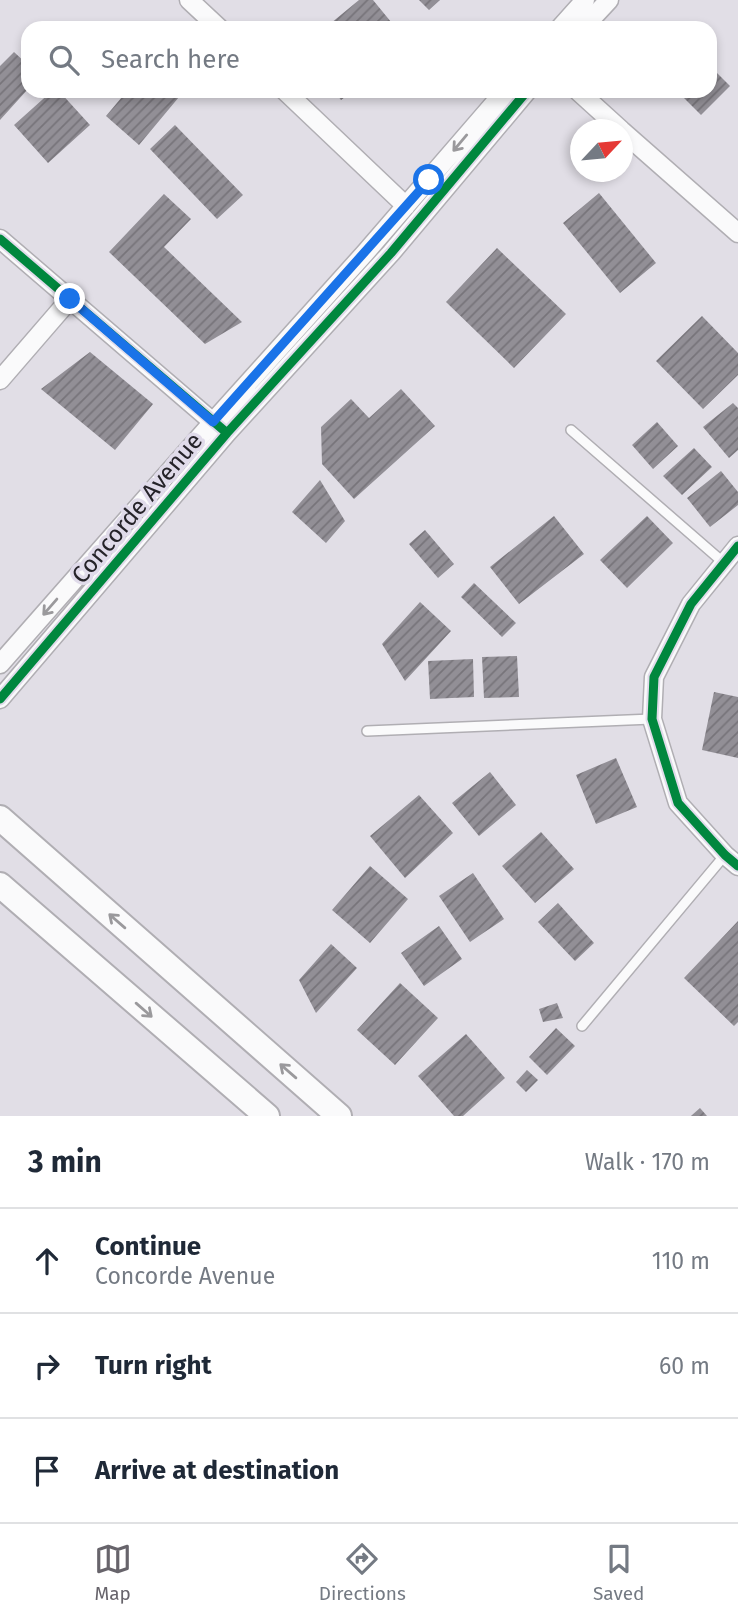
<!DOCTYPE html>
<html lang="en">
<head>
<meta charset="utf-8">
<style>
  :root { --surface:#fff; --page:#f2f2f3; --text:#1f2937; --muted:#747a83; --line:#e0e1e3; --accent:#67646b }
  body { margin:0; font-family:"Fira Sans",sans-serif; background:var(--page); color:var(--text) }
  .compass { position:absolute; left:570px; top:119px; width:63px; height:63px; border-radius:50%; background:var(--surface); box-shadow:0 4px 10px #0003; rotate:64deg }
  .stop { position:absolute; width:21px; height:21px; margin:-16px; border:5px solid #1a73e8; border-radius:50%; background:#fff }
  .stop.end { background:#1a73e8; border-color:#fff; box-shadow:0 2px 7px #0008 }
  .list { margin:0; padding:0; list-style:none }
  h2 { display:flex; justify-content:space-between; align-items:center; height:91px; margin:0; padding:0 28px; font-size:30px }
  h2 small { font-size:23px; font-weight:400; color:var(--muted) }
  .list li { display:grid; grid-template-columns:46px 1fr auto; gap:21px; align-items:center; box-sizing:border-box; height:105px; padding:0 28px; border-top:2px solid var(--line) }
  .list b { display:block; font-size:26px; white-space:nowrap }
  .list p { margin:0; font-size:23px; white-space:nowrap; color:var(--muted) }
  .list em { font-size:23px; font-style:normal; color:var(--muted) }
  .icon { flex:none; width:38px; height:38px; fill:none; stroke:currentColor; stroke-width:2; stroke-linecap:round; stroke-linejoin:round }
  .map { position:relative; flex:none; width:738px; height:1116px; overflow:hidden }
  .search { position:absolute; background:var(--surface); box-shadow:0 4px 10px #0003; left:21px; right:21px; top:21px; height:77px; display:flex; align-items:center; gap:18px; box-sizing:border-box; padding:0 24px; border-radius:21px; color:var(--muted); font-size:26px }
  .sheet { height:406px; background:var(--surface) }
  nav { display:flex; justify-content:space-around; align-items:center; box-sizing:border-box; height:98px; border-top:2px solid var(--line); background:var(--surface); font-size:19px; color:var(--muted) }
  nav a { display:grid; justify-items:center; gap:4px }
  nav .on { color:var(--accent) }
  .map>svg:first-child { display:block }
  .building { fill:url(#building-hatch) }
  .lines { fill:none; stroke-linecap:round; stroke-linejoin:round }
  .service-casing { stroke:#b0aeb3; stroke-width:12 }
  .minor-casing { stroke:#b0aeb3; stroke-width:21 }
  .secondary-casing { stroke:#b0aeb3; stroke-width:28 }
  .service { stroke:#fafafb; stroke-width:9 }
  .minor { stroke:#fafafb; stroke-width:18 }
  .secondary { stroke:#fafafb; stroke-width:24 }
  .cycleway-casing { stroke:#e0dbea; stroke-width:13 }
  .cycleway { stroke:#00873e; stroke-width:9 }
  .oneway { stroke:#9a999c }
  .route { stroke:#1a73e8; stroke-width:9 }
  .labels { text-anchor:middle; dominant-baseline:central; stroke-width:7; stroke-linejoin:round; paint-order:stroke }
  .street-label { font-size:24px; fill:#252329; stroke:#e0dbea }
</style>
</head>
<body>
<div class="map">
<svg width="738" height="1116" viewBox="0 0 738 1116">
  <defs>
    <pattern id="building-hatch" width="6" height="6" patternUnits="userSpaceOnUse" patternTransform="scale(1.75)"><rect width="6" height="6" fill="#928f96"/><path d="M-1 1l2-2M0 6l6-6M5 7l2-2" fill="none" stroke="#77747a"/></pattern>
  </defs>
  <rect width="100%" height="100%" fill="#e1dee6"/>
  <path class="building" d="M359,0H373L396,28H325Z
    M419,0H440L429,10Z
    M14,52L28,65V89L0,120V66Z
    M710,66L730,86L701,115L677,91H710Z
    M52,91H59L90,125L48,163L14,125Z
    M127,91H184L139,145L106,116Z
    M334,91H353L341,100Z
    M175,125L243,195L217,219L150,149Z
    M599,193L656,263L620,293L563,223Z
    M164,194L191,219L164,247L242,322L205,344L109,252Z
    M497,248L566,314L514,368L446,302Z
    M702,316L738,353V375L703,409L656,361Z
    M90,352L153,404L115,450L41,389Z
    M401,389L435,426L354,499L322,464L321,427L351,399L369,418Z
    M733,403L738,408V450L729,458L703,427Z
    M657,422L678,446L653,469L632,445Z
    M694,448L712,467L682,495L663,476Z
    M721,471L738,492V505L710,527L687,498Z
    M320,480L345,521L326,543L292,512Z
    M554,516L584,554L519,604L490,567Z
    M647,516L673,543L627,588L600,560Z
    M425,530L454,564L438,578L409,544Z
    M474,583L516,623L502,637L461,597Z
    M420,602L451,631L405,681L382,644Z
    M517,656L519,697L484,698L482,657Z
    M473,659L474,697L430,699L428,661Z
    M714,692L738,697V758L702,750Z
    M616,758L637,807L596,824L576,775Z
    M490,772L516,805L479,836L452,803Z
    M419,795L453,833L405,878L370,836Z
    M541,832L574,869L535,903L502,866Z
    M370,866L408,899L370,943L332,910Z
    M473,873L504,919L470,942L439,896Z
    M558,903L594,943L575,961L538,922Z
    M738,921V1022L734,1026L684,978Z
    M439,926L462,959L424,986L401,953Z
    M331,944L357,968L316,1013L299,980Z
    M400,983L438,1018L395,1065L357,1030Z
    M557,1003L563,1018L543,1022L539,1009Z
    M556,1028L575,1046L547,1075L529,1057Z
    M466,1034L505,1078L463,1116H454L418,1076Z
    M527,1070L538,1080L526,1092L516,1082Z
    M700,1108L707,1116H691Z"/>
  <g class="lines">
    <g class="service-casing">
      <path id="service" d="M571,430L724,563
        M367,731L652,719
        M582,1026L725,855"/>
    </g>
    <g class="minor-casing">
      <path id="minor" d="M189,0L219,28
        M560,28L585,0
        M583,28L609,0
        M285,91L406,206
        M578,91L621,130
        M622,131L738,233
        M0,239L221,429
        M0,380L70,299
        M738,546L691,604L654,677L652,719L678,803L725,855L738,866
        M0,664L213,422L365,253L505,91
        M0,699L227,433L391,253L527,91"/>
    </g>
    <g class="secondary-casing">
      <path id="secondary" d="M0,818L339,1116
        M0,885L267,1116"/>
    </g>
    <use href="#service" class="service"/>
    <use href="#minor" class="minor"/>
    <use href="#secondary" class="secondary"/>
    <g class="cycleway-casing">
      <path id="cycleway" d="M0,239L227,433
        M738,546L691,604L654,677L652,719L678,803L725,855L738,866
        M0,699L227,433L391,253L527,91"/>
    </g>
    <use href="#cycleway" class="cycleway"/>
  </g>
  <defs><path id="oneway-shaft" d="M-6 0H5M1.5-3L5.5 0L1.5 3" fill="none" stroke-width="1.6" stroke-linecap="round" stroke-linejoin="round" transform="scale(1.75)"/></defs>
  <g class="oneway">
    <use href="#oneway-shaft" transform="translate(460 143) rotate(130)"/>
    <use href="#oneway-shaft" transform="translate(50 607) rotate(131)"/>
    <use href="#oneway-shaft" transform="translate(117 921) rotate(-139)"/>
    <use href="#oneway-shaft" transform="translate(144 1010) rotate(41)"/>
    <use href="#oneway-shaft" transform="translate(288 1071) rotate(-139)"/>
  </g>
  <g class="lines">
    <path class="route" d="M70,299L213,422L429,180"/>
  </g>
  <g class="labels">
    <g class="street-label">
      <text transform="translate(137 508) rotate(-50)">Concorde Avenue</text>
    </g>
  </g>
</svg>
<svg class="compass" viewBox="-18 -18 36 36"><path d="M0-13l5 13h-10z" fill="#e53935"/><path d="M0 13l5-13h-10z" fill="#747a83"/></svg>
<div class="stop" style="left:429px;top:180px"></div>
<div class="stop end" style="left:70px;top:299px"></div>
<div class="search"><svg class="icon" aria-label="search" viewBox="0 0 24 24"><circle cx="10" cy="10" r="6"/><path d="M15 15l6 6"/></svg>Search here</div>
</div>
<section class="sheet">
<h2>3 min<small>Walk · 170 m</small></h2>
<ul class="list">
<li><svg class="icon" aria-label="ahead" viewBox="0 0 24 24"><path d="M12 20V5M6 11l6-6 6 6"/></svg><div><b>Continue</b><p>Concorde Avenue</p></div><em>110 m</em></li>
<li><svg class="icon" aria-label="right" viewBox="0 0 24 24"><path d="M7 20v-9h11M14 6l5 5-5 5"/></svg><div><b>Turn right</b></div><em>60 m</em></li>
<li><svg class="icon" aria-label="arrive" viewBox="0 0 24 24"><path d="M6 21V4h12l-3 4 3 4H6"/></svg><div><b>Arrive at destination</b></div></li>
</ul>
</section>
<nav>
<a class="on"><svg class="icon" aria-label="map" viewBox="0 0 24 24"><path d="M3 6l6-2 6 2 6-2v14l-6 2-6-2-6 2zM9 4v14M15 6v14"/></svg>Map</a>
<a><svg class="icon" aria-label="directions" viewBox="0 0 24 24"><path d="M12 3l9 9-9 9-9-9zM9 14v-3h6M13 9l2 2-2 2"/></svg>Directions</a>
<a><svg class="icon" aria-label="saved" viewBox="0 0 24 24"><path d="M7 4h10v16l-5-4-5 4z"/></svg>Saved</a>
</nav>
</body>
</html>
